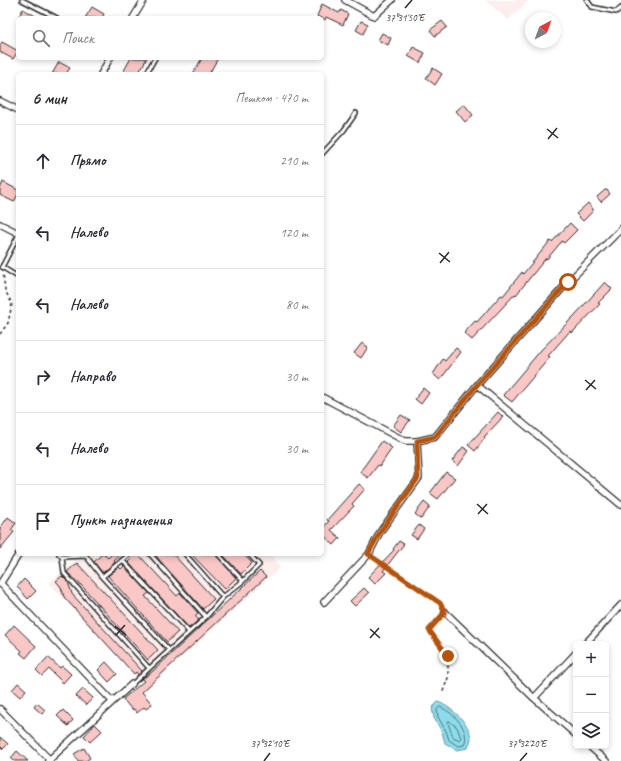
<!DOCTYPE html>
<html lang="ru">
<head>
<meta charset="utf-8">
<style>
  :root { --surface:#fff; --page:#f7f7f7; --text:#2b2b33; --muted:#7c7c81; --line:#e1e1e2 }
  body { margin:0; font-family:Caveat,sans-serif; background:var(--page); color:var(--text) }
  .controls { position:absolute; right:12px; bottom:12px; display:grid; overflow:hidden; border-radius:6px; box-shadow:0 2px 6px #0003 }
  .controls button { width:36px; height:36px; display:grid; place-items:center; padding:0; border:0; border-bottom:1px solid var(--line); background:var(--surface); color:var(--text); font:20px sans-serif }
  .compass { position:absolute; left:525px; top:12px; width:36px; height:36px; border-radius:50%; background:var(--surface); box-shadow:0 2px 6px #0003; rotate:41deg }
  .stop { position:absolute; width:12px; height:12px; margin:-9px; border:3px solid #b45309; border-radius:50%; background:#fff }
  .stop.end { background:#b45309; border-color:#fff; box-shadow:0 1px 4px #0008 }
  .list { margin:0; padding:0; list-style:none }
  h2 { display:flex; justify-content:space-between; align-items:center; height:52px; margin:0; padding:0 16px; font-size:17px }
  h2 small { font-size:13px; font-weight:400; color:var(--muted) }
  .list li { display:grid; grid-template-columns:26px 1fr auto; gap:12px; align-items:center; box-sizing:border-box; height:72px; padding:0 16px; border-top:1px solid var(--line) }
  .list b { display:block; font-size:15px; white-space:nowrap }
  .list em { font-size:13px; font-style:normal; color:var(--muted) }
  .icon { flex:none; width:22px; height:22px; fill:none; stroke:currentColor; stroke-width:2; stroke-linecap:round; stroke-linejoin:round }
  .map { position:relative; flex:none; width:621px; height:761px; overflow:hidden }
  .search { position:absolute; background:var(--surface); box-shadow:0 2px 6px #0003; left:16px; top:16px; width:308px; height:44px; display:flex; align-items:center; gap:10px; box-sizing:border-box; padding:0 14px; border-radius:6px; color:var(--muted); font-size:15px }
  .panel { position:absolute; background:var(--surface); box-shadow:0 2px 6px #0003; left:16px; top:72px; width:308px; height:484px; border-radius:6px }
  .map>svg:first-child { display:block }
  .built { fill:#fdeeee }
  .water { fill:#8ddceb; stroke:#66959e }
  .lines { fill:none; stroke-linecap:round; stroke-linejoin:round }
  .shore { stroke:#527278; stroke-width:1 }
  .building { fill:#f9c8c6; stroke:#2b2b2b }
  .service-casing { stroke:#2b2b2b; stroke-width:6 }
  .minor-casing { stroke:#2b2b2b; stroke-width:8 }
  .path { stroke:#2b2b2b; stroke-width:1.5; stroke-dasharray:3 3; stroke-linecap:butt }
  .service { stroke:#fff; stroke-width:3 }
  .minor { stroke:#fff; stroke-width:5.5 }
  .route { stroke:#b45309; stroke-width:5 }
  .ticks { fill:none; stroke:#2b2b2b; stroke-width:1.5 }
  .ticks-label { font-size:10px; text-anchor:middle; fill:#2b2b2b; stroke:#fff; stroke-width:4; stroke-linejoin:round; paint-order:stroke }
</style>
</head>
<body>
<div class="map">
<svg width="621" height="761" viewBox="0 0 621 761">
  <rect width="100%" height="100%" fill="#fff"/>
  <filter id="ink" filterUnits="userSpaceOnUse"><feTurbulence type="fractalNoise" baseFrequency=".025" numOctaves="2"/><feDisplacementMap in="SourceGraphic" scale="8" xChannelSelector="R" yChannelSelector="G"/><feConvolveMatrix kernelMatrix="1 2 1 2 8 2 1 2 1" color-interpolation-filters="sRGB"/></filter>
  <g filter="url(#ink)">
    <path class="built" d="M485,0H529L508,20Z
      M83,554H271L281,567L148,689L49,583Z"/>
    <path class="water" d="M438,702C451,707 471,724 471,739C470,742 469,745 468,748L457,750L445,743L442,732L434,718L432,708Z"/>
    <g class="lines">
      <path class="shore" d="M440,707C453,712 471,730 464,745L458,746L449,740L446,731L438,717L437,710Z
        M449,721L457,727L461,738L460,740L453,737L448,723Z"/>
    </g>
    <path class="building" d="M322,4L339,13L341,10L348,14L343,25L326,17L325,20L317,16Z
      M92,7L104,14L102,18H85Z
      M23,9L39,18H18Z
      M361,21L368,24L363,34L356,30Z
      M442,21L447,27L435,36L430,30Z
      M382,33L391,38L388,45L378,40Z
      M2,42L18,51L13,59L0,52V45Z
      M413,47L425,53L420,63L408,56Z
      M131,58H147L138,74H122Z
      M202,58H218L209,74H193Z
      M59,62L70,68L66,74H52Z
      M433,68L442,74L435,85L426,78Z
      M464,104L473,115L465,122L456,111Z
      M3,182L18,190V194L14,202L0,195V189Z
      M605,190H607L610,194L601,202L597,197Z
      M588,203L593,209V211L583,221L576,214Z
      M570,223L577,230L564,243L562,241L547,259L546,258L516,295L515,294L472,340L464,333L475,321L477,322L501,295L503,296L522,272L523,274L550,241L552,242Z
      M605,282L612,289L598,303L600,304L572,333L570,331L548,356L550,357L512,402L503,395L541,350L575,315Z
      M362,343L368,347L361,358L354,353Z
      M456,348L461,352L440,380L433,374L443,359L445,361Z
      M423,388L429,393L421,404L415,399Z
      M498,412L503,417L484,437L485,438L475,451L468,445Z
      M401,415L410,420L401,432L393,426Z
      M382,441L392,448L380,466L378,465L368,478L360,472Z
      M463,447L469,451L458,466L452,461Z
      M446,472L455,478L438,499L430,493Z
      M359,484L365,489L352,504L354,506L331,530L340,538L334,545L322,534V529L329,521L327,520Z
      M424,502L430,507L421,519L415,514Z
      M8,517L16,523L11,530L14,532L0,549V528Z
      M419,525L424,529L417,539L411,535Z
      M399,541L404,544L383,571L386,573L375,584L368,577L394,550L393,549Z
      M102,554H104L108,558L112,554H122L114,561L115,562L104,572H102L94,562Z
      M138,554L177,596L180,593L198,613L195,616L199,620L189,628L128,562Z
      M154,554H173L214,599L203,609Z
      M191,554H215L236,578L225,589Z
      M222,554H243L252,563L241,574Z
      M77,563L158,650L148,660L82,586L67,572Z
      M124,566L149,593L145,596L178,632L167,642L108,576L119,567L121,569Z
      M260,571L266,577L142,692L152,704L146,709L144,707L137,713L134,709L132,710L123,699L144,681L142,679L153,671Z
      M62,576L68,582L72,594L142,671L138,675L136,672L134,674L64,597L61,587L56,581Z
      M24,579L36,591L28,599L17,587Z
      M364,588L369,593L355,606L350,601Z
      M14,625L36,646L26,658L20,653L22,651L5,635Z
      M48,657L60,668L62,666L71,674L63,683L49,669L42,676L36,670Z
      M106,662L117,674L109,682L98,670Z
      M18,683L26,690L20,697L12,690Z
      M83,689L93,698L86,705L76,696Z
      M37,703L45,710L42,714L34,707Z
      M63,710L73,720L68,726L57,716Z
      M95,724L102,731L90,742L84,736Z
      M0,737L8,744L3,749L0,746Z
      M84,748L90,758L86,761H78L74,754Z
      M17,751L28,761H14L11,758Z"/>
    <g class="lines">
      <g class="service-casing">
        <path id="service" d="M22,0L57,18
          M587,0L592,7L616,12L621,8
          M146,74L155,58
          M322,154L344,130L356,113
          M18,236L2,267L18,277
          M59,554L62,557L86,556L102,577L169,650
          M150,554L206,617
          M218,554L243,581L223,597
          M62,557L64,573L149,668
          M122,560L189,632
          M102,577L130,554
          M243,581L259,565L249,554
          M132,684L206,617L223,597L185,554"/>
      </g>
      <g class="minor-casing">
        <path id="minor" d="M345,0L374,16L392,0
          M133,18L144,0
          M101,74L110,58
          M0,101L18,110
          M0,224L18,233
          M477,385L621,505
          M322,397L405,441H417L435,437L477,385L568,282L621,229
          M0,584L19,554
          M1,584L112,701
          M324,602L369,554L380,532L419,478L417,441
          M445,612L534,698L576,735
          M585,644L621,605
          M534,698L576,653
          M0,709L50,760
          M589,746L606,761
          M48,761L132,684"/>
      </g>
      <path class="path" d="M0,334L8,323L12,304L5,290L3,273
        M373,557L440,603L442,608
        M441,616L429,630L448,656V678L442,694"/>
      <use href="#service" class="service"/>
      <use href="#minor" class="minor"/>
    </g>
  </g>
  <g class="lines" filter="url(#ink)">
    <path class="route" d="M448,656L429,630L445,612L440,603L368,554L380,532L418,478L417,441L435,437L477,385L568,282"/>
  </g>
  <path class="ticks" d="M405,8L412,0M547,129L558,138M548,139L557,128M439,253L450,262M440,263L449,252M585,380L596,389M586,390L595,380M477,504L488,514M478,514L487,504M115,626L126,635M370,629L380,638M116,635L125,625M370,638L379,628M264,761L270,753M520,761L527,753"/>
  <g class="ticks-label">
    <text x="405" y="21">37°31'50"E</text>
    <text x="270" y="747">37°32'10"E</text>
    <text x="527" y="747">37°32'20"E</text>
  </g>
</svg>
<div class="controls">
<button>+</button>
<button>−</button>
<button><svg class="icon" aria-label="layers" viewBox="0 0 24 24"><path d="M12 4l9 5-9 5-9-5zM3 14l9 5 9-5"/></svg></button>
</div>
<svg class="compass" viewBox="-18 -18 36 36"><path d="M0-13l5 13h-10z" fill="#e53935"/><path d="M0 13l5-13h-10z" fill="#7c7c81"/></svg>
<div class="stop" style="left:568px;top:282px"></div>
<div class="stop end" style="left:448px;top:656px"></div>
<div class="search"><svg class="icon" aria-label="search" viewBox="0 0 24 24"><circle cx="10" cy="10" r="6"/><path d="M15 15l6 6"/></svg>Поиск</div>
<section class="panel">
<h2>6 мин<small>Пешком · 470 m</small></h2>
<ul class="list">
<li><svg class="icon" aria-label="ahead" viewBox="0 0 24 24"><path d="M12 20V5M6 11l6-6 6 6"/></svg><div><b>Прямо</b></div><em>210 m</em></li>
<li><svg class="icon" aria-label="left" viewBox="0 0 24 24"><path d="M17 20v-9H6M10 6l-5 5 5 5"/></svg><div><b>Налево</b></div><em>120 m</em></li>
<li><svg class="icon" aria-label="left" viewBox="0 0 24 24"><path d="M17 20v-9H6M10 6l-5 5 5 5"/></svg><div><b>Налево</b></div><em>80 m</em></li>
<li><svg class="icon" aria-label="right" viewBox="0 0 24 24"><path d="M7 20v-9h11M14 6l5 5-5 5"/></svg><div><b>Направо</b></div><em>30 m</em></li>
<li><svg class="icon" aria-label="left" viewBox="0 0 24 24"><path d="M17 20v-9H6M10 6l-5 5 5 5"/></svg><div><b>Налево</b></div><em>30 m</em></li>
<li><svg class="icon" aria-label="arrive" viewBox="0 0 24 24"><path d="M6 21V4h12l-3 4 3 4H6"/></svg><div><b>Пункт назначения</b></div></li>
</ul>
</section>
</div>
</body>
</html>
